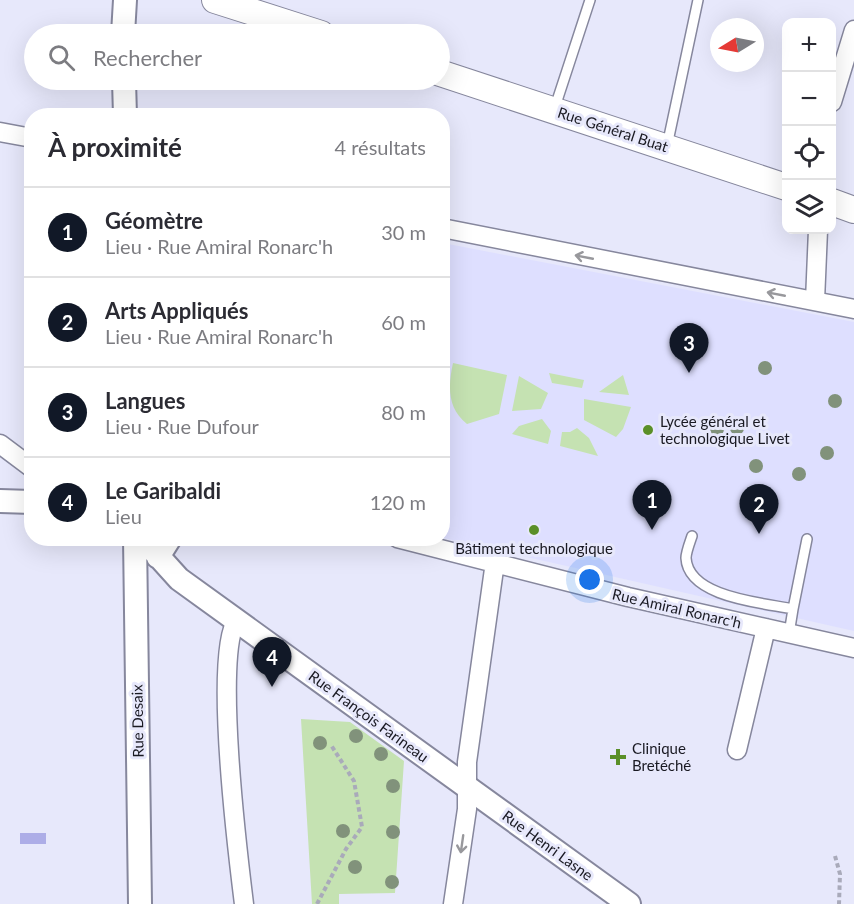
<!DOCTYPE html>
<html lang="fr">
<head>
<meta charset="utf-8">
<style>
  :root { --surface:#fff; --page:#f7f7f7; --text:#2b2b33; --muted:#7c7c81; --line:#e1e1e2; --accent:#111827 }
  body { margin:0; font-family:Lato,sans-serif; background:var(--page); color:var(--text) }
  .controls { position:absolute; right:18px; top:18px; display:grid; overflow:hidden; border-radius:12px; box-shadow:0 6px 24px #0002 }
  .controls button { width:54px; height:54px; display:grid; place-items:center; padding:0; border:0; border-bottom:2px solid var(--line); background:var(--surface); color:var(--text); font:30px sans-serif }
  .compass { position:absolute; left:710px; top:18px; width:54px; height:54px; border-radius:50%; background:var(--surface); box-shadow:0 6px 24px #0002; rotate:260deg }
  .you { position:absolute; left:590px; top:580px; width:21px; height:21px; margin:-15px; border:4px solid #fff; border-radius:50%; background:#1a73e8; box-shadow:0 0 0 9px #1a73e833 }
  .badge { display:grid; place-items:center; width:39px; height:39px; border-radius:50%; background:var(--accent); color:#fff; font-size:20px; font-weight:700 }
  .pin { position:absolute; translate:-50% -50px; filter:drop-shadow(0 2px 3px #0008) }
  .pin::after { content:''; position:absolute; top:32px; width:21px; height:18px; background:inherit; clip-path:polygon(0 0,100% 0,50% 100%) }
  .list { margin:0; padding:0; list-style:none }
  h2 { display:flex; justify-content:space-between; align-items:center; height:78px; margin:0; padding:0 24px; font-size:26px }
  h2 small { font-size:20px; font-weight:400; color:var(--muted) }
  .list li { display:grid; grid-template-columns:39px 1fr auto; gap:18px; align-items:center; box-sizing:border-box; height:90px; padding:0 24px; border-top:2px solid var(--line) }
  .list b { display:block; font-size:22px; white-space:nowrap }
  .list p { margin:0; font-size:20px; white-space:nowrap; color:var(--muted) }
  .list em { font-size:20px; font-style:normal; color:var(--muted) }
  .icon { flex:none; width:33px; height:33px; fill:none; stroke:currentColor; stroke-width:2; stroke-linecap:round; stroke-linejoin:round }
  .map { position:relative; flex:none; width:854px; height:904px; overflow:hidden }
  .search { position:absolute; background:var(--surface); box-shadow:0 6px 24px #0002; left:24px; top:24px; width:426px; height:66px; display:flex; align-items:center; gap:15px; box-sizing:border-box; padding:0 21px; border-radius:33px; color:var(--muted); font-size:22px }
  .panel { position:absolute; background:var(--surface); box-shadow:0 6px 24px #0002; left:24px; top:108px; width:426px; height:438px; border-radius:24px }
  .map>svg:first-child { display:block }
  .built { fill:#dedfff }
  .green { fill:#c5e2b2 }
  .water { fill:#adade7 }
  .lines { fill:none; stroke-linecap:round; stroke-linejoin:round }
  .service-casing { stroke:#86879d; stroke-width:12 }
  .minor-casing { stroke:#86879d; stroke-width:21 }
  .tertiary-casing { stroke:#86879d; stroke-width:26 }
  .secondary-casing { stroke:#86879d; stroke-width:28 }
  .path { stroke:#a9aaba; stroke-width:4; stroke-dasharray:4.5 3; stroke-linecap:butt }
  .service { stroke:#fff; stroke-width:9 }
  .minor { stroke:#fff; stroke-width:18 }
  .tertiary { stroke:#fff; stroke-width:22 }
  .secondary { stroke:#fff; stroke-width:26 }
  .tree { fill:#81927b }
  .oneway { stroke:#98989c }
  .poi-dot { fill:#5a8f28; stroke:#e7e8fb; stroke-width:2 }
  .labels { text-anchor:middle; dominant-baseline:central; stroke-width:6; stroke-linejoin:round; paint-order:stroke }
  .street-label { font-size:15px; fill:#191922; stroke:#e7e8fb }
  .poi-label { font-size:15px; fill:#191922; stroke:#e7e8fb; text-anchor:start }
</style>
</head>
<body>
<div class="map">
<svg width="854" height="904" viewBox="0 0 854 904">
  <rect width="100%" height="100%" fill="#e7e8fb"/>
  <path class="built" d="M443,243L854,322V631L443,538Z"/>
  <path class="green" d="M453,363L507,375L499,414L467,424C447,408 448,386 453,363Z
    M549,373L584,380L582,388L552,383Z
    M623,375L629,395L599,392Z
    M519,376L548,393L541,409L512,411Z
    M584,399L631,407L623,429L616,437L584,420Z
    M542,419L551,431L548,444L512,434L519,426Z
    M577,428L589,438L598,456L560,446L562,432H570Z
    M301,719L350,722L404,761L395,893L339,894V904H312Z"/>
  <path class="water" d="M20,833H46V844H20Z"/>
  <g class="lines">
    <g class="service-casing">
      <path id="service" d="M366,34L367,32
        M554,110L590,0
        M667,146L698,0
        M692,536C690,542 686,552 686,558C688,598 765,603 793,609L807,539
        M789,634L793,609"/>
    </g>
    <g class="minor-casing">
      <path id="minor" d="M832,102L854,30
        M0,132L32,138
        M442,228L854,309
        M815,301L818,230
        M0,444L32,468
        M397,538L628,597L854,648
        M237,620C213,652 238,856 244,904
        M737,750L766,628
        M453,904L467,809V762L495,562"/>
    </g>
    <g class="tertiary-casing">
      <path id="tertiary" d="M123,34L125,0
        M124,80L125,116
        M0,501L32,502
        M135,538L140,904
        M142,538L179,579L629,904
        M158,557L170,538"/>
    </g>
    <g class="secondary-casing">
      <path id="secondary" d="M215,0L321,34
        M440,73L786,187
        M832,202L854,210"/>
    </g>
    <path class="path" d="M835,856L840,874L839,904
      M317,904L346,849L362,827L354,781L331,745"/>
    <use href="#service" class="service"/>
    <use href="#minor" class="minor"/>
    <use href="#tertiary" class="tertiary"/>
    <use href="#secondary" class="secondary"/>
  </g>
  <g class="tree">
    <circle cx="765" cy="368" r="7"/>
    <circle cx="835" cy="401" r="7"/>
    <circle cx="737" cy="428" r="7"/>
    <circle cx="717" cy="429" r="7"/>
    <circle cx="827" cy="453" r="7"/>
    <circle cx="756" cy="466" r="7"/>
    <circle cx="799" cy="474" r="7"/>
    <circle cx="356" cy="736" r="7"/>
    <circle cx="320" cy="743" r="7"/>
    <circle cx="381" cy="754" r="7"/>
    <circle cx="393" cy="786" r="7"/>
    <circle cx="343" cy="831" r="7"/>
    <circle cx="393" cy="832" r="7"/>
    <circle cx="355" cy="867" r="7"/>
    <circle cx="392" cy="882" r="7"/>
  </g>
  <defs><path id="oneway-shaft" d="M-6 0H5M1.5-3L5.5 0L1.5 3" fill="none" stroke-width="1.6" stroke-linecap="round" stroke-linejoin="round" transform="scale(1.5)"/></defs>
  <g class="oneway">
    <use href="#oneway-shaft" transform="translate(584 257) rotate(-169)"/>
    <use href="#oneway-shaft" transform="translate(776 294) rotate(-169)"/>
    <use href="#oneway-shaft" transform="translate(462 844) rotate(98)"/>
  </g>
  <g class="poi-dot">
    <circle cx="648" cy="430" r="6"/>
    <circle cx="534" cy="530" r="6"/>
    <path d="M615 748h6v6h6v6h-6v6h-6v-6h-6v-6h6z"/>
  </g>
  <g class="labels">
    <g class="street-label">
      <text transform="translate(613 129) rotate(18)">Rue Général Buat</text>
      <text transform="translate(677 608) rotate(13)">Rue Amiral Ronarc'h</text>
      <text transform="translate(369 716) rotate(36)">Rue François Farineau</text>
      <text transform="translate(137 721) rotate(-91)">Rue Desaix</text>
      <text transform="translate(548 845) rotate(36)">Rue Henri Lasne</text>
    </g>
    <g class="poi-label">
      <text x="660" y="421">Lycée général et<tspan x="660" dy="17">technologique Livet</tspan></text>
      <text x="534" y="548" text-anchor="middle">Bâtiment technologique</text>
      <text x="632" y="748">Clinique<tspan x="632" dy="17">Bretéché</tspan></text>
    </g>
  </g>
</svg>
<div class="controls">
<button>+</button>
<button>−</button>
<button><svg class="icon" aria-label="locate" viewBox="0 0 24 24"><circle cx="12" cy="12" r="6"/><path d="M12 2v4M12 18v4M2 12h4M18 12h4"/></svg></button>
<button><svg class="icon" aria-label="layers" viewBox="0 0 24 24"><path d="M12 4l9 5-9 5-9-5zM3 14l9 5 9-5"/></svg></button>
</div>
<svg class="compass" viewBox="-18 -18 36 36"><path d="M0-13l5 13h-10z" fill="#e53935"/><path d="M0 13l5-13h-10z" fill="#7c7c81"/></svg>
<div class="you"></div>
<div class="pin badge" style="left:652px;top:530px">1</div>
<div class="pin badge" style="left:759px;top:534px">2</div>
<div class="pin badge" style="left:689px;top:373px">3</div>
<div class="pin badge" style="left:272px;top:687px">4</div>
<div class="search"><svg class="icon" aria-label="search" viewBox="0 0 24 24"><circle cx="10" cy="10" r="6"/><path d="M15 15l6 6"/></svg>Rechercher</div>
<section class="panel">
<h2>À proximité<small>4 résultats</small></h2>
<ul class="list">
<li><span class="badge">1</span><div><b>Géomètre</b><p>Lieu · Rue Amiral Ronarc'h</p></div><em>30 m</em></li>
<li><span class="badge">2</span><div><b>Arts Appliqués</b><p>Lieu · Rue Amiral Ronarc'h</p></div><em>60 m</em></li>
<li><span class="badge">3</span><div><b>Langues</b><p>Lieu · Rue Dufour</p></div><em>80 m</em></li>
<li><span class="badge">4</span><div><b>Le Garibaldi</b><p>Lieu</p></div><em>120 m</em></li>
</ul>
</section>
</div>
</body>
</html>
